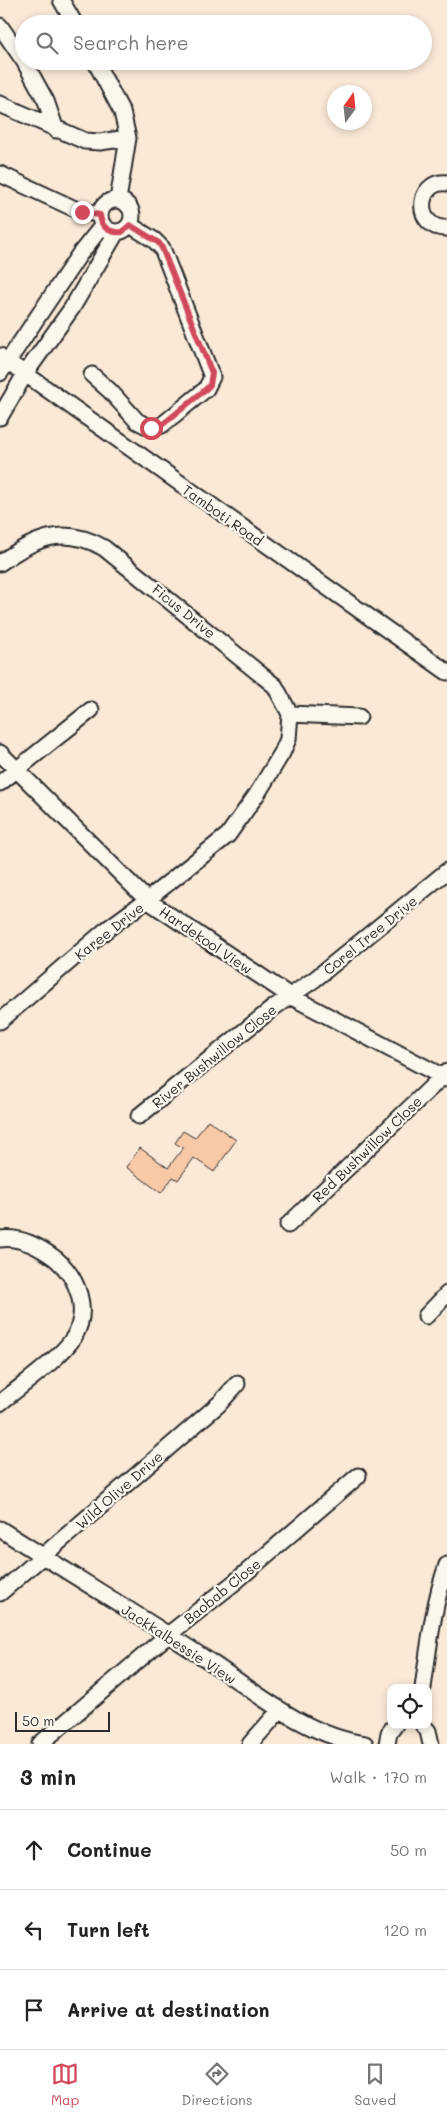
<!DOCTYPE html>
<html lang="en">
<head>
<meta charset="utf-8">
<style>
  :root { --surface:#fff; --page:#f2f2f2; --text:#222; --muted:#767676; --line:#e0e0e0; --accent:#d1495b }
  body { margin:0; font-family:Mali,sans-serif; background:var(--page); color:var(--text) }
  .controls { position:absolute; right:15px; bottom:15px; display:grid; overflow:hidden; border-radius:10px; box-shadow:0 2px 8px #0003 }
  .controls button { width:45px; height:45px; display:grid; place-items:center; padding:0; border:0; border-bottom:1px solid var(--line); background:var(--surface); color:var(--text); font:25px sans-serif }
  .compass { position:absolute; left:327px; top:85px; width:45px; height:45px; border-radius:50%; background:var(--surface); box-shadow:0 2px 8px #0003; rotate:15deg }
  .scale { position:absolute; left:15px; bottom:12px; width:95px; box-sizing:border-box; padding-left:5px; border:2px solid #2b2b2b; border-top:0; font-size:14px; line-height:18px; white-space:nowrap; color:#2b2b2b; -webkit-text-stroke:4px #fbf7ec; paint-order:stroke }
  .stop { position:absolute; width:15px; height:15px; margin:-11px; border:4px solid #d1495b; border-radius:50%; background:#fff }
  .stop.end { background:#d1495b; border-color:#fff; box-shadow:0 1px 5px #0008 }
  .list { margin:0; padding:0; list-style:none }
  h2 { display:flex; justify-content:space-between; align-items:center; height:65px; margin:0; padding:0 20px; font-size:21px }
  h2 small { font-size:16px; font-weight:400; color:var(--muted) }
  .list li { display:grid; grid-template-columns:32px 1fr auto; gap:15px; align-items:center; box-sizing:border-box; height:80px; padding:0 20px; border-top:1px solid var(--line) }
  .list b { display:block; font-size:19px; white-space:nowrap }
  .list em { font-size:16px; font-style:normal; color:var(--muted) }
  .icon { flex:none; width:28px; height:28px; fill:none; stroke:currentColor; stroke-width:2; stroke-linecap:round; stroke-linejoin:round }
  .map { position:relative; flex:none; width:447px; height:1744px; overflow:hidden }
  .search { position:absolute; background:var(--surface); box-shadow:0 2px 8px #0003; left:15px; right:15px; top:15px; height:55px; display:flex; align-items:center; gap:12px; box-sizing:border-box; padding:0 18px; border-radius:28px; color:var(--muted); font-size:19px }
  .sheet { height:305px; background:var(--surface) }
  nav { display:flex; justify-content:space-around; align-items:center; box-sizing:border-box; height:70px; border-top:1px solid var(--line); background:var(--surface); font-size:14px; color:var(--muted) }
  nav a { display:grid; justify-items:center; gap:2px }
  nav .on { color:var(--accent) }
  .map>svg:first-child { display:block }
  .building { fill:#f8c9a7; stroke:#2b2b2b }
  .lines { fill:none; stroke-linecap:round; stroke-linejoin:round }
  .minor-casing { stroke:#2b2b2b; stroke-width:19 }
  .minor { stroke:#fbf7ec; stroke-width:15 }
  .route { stroke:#d1495b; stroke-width:6 }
  .labels { text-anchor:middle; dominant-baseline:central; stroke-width:4.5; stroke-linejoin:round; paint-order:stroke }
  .street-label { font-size:14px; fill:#2b2b2b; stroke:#fbf7ec }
</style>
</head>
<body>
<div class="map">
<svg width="447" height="1744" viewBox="0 0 447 1744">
  <rect width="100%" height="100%" fill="#fae9d7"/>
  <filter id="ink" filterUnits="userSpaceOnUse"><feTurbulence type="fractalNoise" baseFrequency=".02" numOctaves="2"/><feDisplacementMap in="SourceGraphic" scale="10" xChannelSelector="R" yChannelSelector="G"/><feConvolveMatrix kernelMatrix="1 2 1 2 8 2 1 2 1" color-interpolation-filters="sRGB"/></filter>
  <g filter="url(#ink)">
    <path class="building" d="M208,1120L236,1140L214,1172L194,1158L178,1180L173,1177L161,1193L126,1167L140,1148L168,1168L183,1148L175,1143L183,1131L195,1138Z"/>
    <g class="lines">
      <g class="minor-casing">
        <path id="minor" d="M61,0L75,24
          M0,26L24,61
          M24,61L46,101L56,130
          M95,61L122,112L128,138L118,200
          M0,104L85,141L100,142L128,138
          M0,174L75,209L100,215
          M447,183C415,180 414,230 447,228
          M100 216a16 16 0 1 1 32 0a16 16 0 1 1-32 0Z
          M0,356L447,672
          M0,373L79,255L103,225
          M92,375L110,391L137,421L151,428L162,425L206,389L212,377L162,248L154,240L130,225
          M0,417L25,374L72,308L116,233
          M0,563C35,538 64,525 104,548L275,686L290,714L288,739L282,753L257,794L228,835L147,900L106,930L0,1021
          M290,714L359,717
          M0,753L147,900L290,996L447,1079
          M0,783L91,710
          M139,1116L273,1008L315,979L447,871
          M288,1225L447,1072
          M0,1239C21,1236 40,1247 56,1259C78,1278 90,1310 74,1337C61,1358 19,1387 0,1403
          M426,1316L447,1294
          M0,1529C69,1573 140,1616 209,1661C257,1693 306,1736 365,1744
          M0,1593L219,1404L237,1384
          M423,1688C429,1646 433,1605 447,1565
          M423,1725L428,1731L431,1744
          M40,1744L168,1635L235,1582L358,1476
          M250,1744L280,1710
          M387,1744L389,1733L395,1725"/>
      </g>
      <use href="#minor" class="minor"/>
    </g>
  </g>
  <g class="lines" filter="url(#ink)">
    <path class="route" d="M82,212L100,215C101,228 110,233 122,232L130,225L159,243L162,248L212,373L210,385L206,389L162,425L151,428"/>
  </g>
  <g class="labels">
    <g class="street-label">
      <text transform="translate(223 515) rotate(35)">Tamboti Road</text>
      <text transform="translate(184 611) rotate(39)">Ficus Drive</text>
      <text transform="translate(109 931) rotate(-38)">Karee Drive</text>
      <text transform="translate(370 935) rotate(-39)">Corel Tree Drive</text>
      <text transform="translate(206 940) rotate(34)">Hardekool View</text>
      <text transform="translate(214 1056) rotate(-39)">River Bushwillow Close</text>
      <text transform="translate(367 1149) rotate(-44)">Red Bushwillow Close</text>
      <text transform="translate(119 1490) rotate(-41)">Wild Olive Drive</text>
      <text transform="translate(222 1591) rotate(-39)">Baobab Close</text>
      <text transform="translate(179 1644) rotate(33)">Jackkalbessie View</text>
    </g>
  </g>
</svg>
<div class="controls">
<button><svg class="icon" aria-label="locate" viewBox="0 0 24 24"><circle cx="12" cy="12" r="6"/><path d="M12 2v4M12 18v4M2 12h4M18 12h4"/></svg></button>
</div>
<svg class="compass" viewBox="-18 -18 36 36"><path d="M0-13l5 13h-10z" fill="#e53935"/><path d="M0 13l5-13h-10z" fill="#767676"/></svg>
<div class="scale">50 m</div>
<div class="stop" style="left:151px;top:428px"></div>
<div class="stop end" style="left:82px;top:212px"></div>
<div class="search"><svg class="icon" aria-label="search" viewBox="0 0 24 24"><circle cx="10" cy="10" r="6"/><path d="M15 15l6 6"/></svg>Search here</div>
</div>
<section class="sheet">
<h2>3 min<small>Walk · 170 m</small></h2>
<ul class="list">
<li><svg class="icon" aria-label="ahead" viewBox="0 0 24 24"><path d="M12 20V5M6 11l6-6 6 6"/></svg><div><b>Continue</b></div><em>50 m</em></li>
<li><svg class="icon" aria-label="left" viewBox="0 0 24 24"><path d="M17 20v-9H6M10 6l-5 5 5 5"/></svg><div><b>Turn left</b></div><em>120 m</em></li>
<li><svg class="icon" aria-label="arrive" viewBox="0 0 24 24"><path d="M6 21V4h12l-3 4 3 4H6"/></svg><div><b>Arrive at destination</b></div></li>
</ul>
</section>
<nav>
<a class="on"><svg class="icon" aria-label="map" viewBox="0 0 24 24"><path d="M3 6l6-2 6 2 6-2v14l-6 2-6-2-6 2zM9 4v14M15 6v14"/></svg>Map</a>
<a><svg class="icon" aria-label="directions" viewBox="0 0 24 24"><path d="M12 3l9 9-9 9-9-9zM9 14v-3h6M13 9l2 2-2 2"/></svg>Directions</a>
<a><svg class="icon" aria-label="saved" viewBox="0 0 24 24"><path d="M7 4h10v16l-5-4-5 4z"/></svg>Saved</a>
</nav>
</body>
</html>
